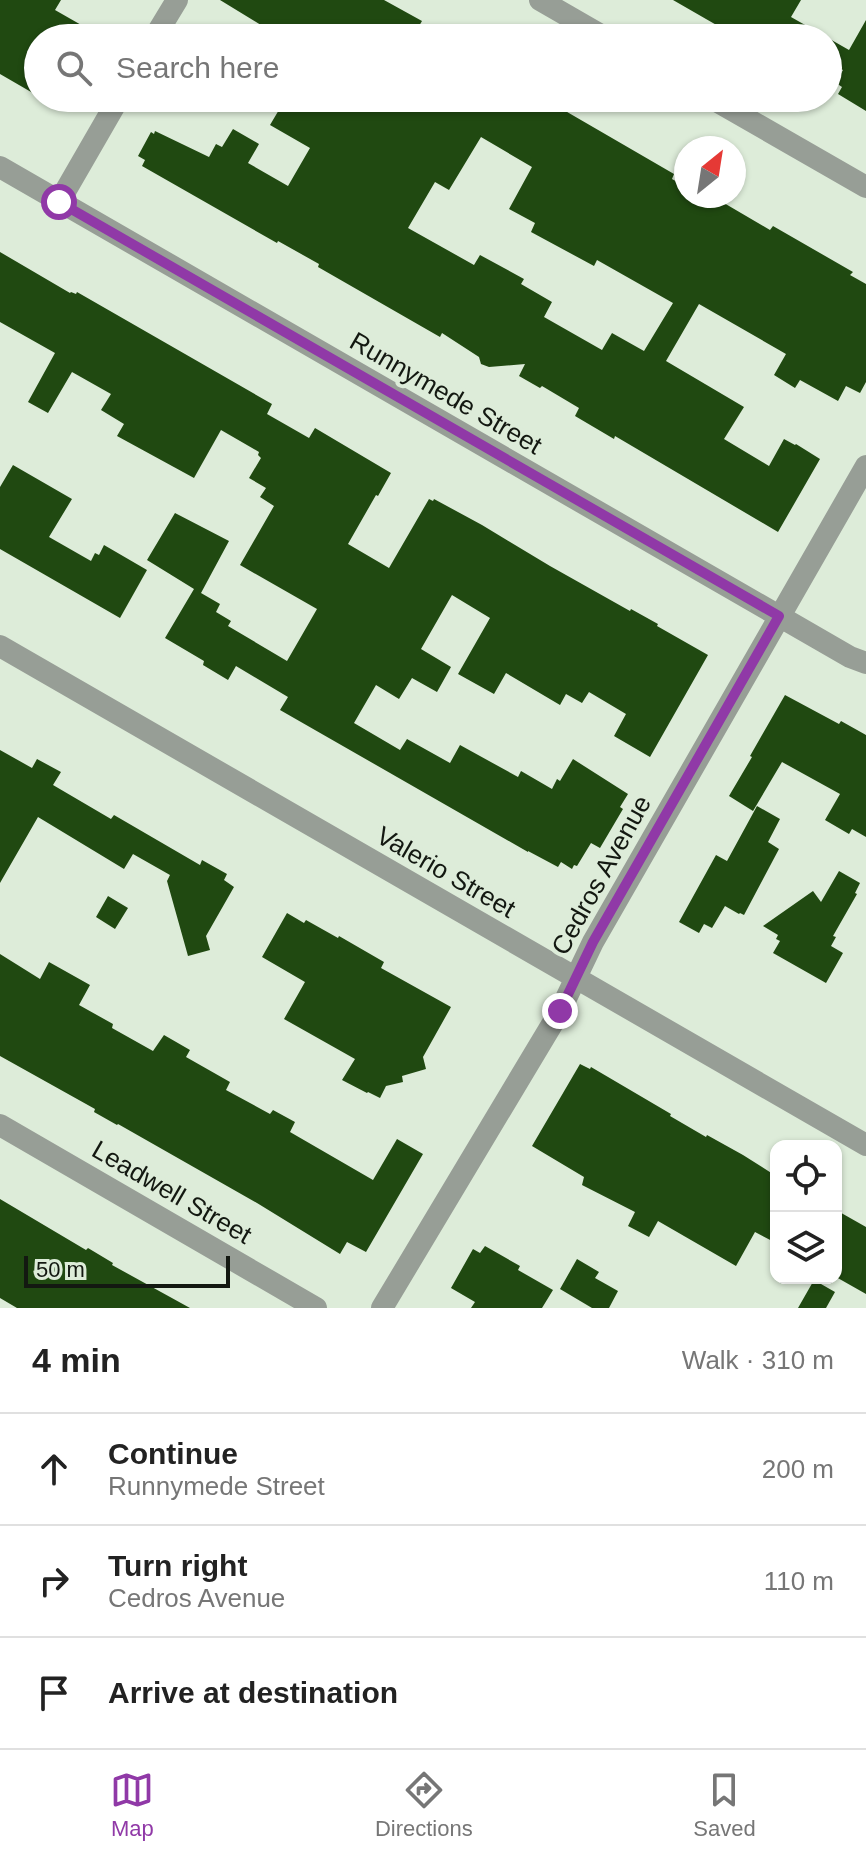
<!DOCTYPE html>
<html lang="en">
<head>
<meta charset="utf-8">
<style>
  :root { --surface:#fff; --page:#f2f2f2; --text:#222; --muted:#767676; --line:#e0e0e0; --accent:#9039a7 }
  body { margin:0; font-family:Helvetica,sans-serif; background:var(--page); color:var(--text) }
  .controls { position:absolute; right:24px; bottom:24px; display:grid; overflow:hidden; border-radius:16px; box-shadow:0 2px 6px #0004 }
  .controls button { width:72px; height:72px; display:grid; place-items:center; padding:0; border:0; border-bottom:2px solid var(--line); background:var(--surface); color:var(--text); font:40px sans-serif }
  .compass { position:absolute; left:674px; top:136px; width:72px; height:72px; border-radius:50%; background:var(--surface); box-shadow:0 2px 6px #0004; rotate:30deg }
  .scale { position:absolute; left:24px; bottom:20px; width:206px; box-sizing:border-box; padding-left:8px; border:4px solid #131811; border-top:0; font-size:22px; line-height:28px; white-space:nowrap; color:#131811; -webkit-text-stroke:6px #ddecd9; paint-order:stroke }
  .stop { position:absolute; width:24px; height:24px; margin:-18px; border:6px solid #9039a7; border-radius:50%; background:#fff }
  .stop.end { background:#9039a7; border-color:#fff; box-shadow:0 2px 8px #0008 }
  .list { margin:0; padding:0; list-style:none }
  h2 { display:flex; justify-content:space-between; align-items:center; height:104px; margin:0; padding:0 32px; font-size:34px }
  h2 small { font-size:26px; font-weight:400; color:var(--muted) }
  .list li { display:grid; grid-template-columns:52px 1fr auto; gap:24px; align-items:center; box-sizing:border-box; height:112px; padding:0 32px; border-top:2px solid var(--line) }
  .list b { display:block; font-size:30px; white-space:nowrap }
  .list p { margin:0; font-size:26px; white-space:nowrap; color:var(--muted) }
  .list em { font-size:26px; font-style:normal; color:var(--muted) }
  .icon { flex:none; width:44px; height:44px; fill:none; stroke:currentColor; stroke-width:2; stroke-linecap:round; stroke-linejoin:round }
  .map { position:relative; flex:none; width:866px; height:1308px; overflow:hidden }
  .search { position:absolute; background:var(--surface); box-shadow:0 2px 6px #0004; left:24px; right:24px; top:24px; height:88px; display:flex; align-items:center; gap:20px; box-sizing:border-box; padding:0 28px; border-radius:44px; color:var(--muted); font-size:30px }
  .sheet { height:440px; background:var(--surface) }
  nav { display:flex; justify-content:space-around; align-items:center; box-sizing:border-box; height:112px; border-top:2px solid var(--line); background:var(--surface); font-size:22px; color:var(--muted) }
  nav a { display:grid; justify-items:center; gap:4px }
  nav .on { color:var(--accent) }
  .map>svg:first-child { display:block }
  .building { fill:#204911; fill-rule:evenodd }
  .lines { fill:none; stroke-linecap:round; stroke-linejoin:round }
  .minor { stroke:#979e96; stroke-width:22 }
  .tertiary { stroke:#979e96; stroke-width:22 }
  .route { stroke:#9039a7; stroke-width:10 }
  .labels { text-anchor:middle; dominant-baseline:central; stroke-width:8; stroke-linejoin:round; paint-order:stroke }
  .street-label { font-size:26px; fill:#131811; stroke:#ddecd9 }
</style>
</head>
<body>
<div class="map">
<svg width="866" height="1308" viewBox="0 0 866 1308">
  <rect width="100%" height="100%" fill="#ddecd9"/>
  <path class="building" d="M0,0H61L55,10L104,38H38V96L0,74Z
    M220,0H384L422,21L412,38H282Z
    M673,0H801L791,17L828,38H739Z
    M866,20V111L838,94L842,87L836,83L843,70L828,62V38L849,50Z
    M286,98L305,109L311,98H543L674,174L672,179L686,187V196H712L770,230L773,226L853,272L850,275L866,284V382L860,393L846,386L838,401L800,380L795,388L774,375L786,354L699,304L666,361L744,407L724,439L769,466L784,439L795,445L796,444L820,459L778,532L615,436L614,439L575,416L579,408L542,386L540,388L519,376L525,364L489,367L481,364L479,357L442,333L440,337L318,267L319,264L278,241L277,243L142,166L145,160L138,156L151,132L154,134L155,131L209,157L216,144L222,147L233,129L259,144L248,163L288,186L310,148L270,125ZM481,137L532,167L509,209L535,223L531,232L594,266L597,260L673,303L644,351L612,333L602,350L544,317L552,302L521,284L524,279L480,255L474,265L408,228L435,182L449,190Z
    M0,252L70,293L71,292L76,294L77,292L272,404L267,414L309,438L315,428L391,473L378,496L376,495L348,544L389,568L429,499L433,501L434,499L482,525L550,566L630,611L631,609L658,624L657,626L708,655L650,757L614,736L626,714L589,692L582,703L566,694L560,705L506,673L494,694L458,674L490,618L452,595L421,649L451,667L437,692L412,678L399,699L376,685L354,723L400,750L407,739L450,763L460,745L518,777L521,771L552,789L557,779L560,781L573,759L628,794L620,807L623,809L600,848L591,843L577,866L574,865L572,869L561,862L558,867L528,851V852L280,710L288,697L236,666L228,680L203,665L204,661L165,638L194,589L147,560L175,513L229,541L201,593L220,604L216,612L231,621L228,626L287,661L317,609L240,565L274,506L260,497L266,488L249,478L261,458L258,455L259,452L221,430L194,478L117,436L124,424L101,410L111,394L72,372L48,413L28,402L55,353L0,322Z
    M13,465L72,499L49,537L91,561L95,553L99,555L104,545L147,570L120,618L0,549V487Z
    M785,695L839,724L841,721L866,735V837L852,829L849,834L825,820L840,794L782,762L753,811L729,796L752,757L750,756Z
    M0,750L32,768L37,759L61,772L53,785L111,819L114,815L200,865L202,860L227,874L224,880L234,887L206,936L210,950L188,956L167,881L170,875L133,854L124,869L38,817L0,883Z
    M757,806L780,819L768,842L779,849L744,915L740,913L739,914L725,906L712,928L704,924L699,933L679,922L716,855L727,861Z
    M839,871L860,883L855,893L857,894L833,936L836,937L831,946L843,953L826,983L773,953L780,941L776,939L778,935L763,926L813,891L821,902Z
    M108,896L128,908L115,929L96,917Z
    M287,913L304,923L306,920L338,938L339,936L384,962L381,968L451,1007L423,1057L426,1069L402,1076L403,1082L386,1086L380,1098L368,1092L367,1093L342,1080L355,1059L284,1019L305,982L262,957Z
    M0,954L40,979L49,962L90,985L79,1005L113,1024L112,1028L153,1051L164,1035L190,1050L186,1057L230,1082L226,1090L270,1114L273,1110L295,1122L290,1132L373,1180L397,1139L423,1154L366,1252L347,1242L340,1254L257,1203L118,1124L117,1125L94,1112L95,1109L0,1056Z
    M580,1064L590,1069L591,1067L671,1114L670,1116L706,1137L707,1135L743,1155L776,1176V1243L755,1232L736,1266L658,1221L649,1237L628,1226L635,1212L582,1185L584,1177L532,1146Z
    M0,1199L86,1250L88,1248L113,1263L112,1265L190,1308H17L0,1298Z
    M836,1210L866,1227V1294L836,1277Z
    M485,1246L520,1266L518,1270L553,1290L542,1308H471L475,1302L451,1288L473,1249L480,1253Z
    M577,1259L599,1272L595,1278L618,1291L609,1308H592L560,1289Z
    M814,1280L835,1292L826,1308H798Z"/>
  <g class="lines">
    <path class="minor" d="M540,0L606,38
      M154,38L177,0
      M711,98L866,187
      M0,167L850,657L866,663
      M59,202L119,98
      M0,1125L316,1308
      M382,1308L560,1011L593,942L866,466"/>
    <path class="tertiary" d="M0,646L866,1145"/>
  </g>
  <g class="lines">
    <path class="route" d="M59,202L779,616L593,942L560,1011"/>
  </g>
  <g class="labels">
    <g class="street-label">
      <text transform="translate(446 393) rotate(30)">Runnymede Street</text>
      <text transform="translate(446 872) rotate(30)">Valerio Street</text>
      <text transform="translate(601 875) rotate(-61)">Cedros Avenue</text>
      <text transform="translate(172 1192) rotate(30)">Leadwell Street</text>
    </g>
  </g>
</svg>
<div class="controls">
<button><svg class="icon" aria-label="locate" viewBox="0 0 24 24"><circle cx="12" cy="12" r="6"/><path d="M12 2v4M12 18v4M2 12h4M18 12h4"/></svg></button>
<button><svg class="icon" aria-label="layers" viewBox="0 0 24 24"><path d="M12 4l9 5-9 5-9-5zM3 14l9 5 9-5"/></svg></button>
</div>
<svg class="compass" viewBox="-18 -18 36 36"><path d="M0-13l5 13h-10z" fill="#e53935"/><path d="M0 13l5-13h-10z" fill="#767676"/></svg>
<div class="scale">50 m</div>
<div class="stop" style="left:59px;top:202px"></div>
<div class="stop end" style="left:560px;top:1011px"></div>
<div class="search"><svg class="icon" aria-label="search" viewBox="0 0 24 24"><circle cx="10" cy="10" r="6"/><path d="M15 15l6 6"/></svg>Search here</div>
</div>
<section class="sheet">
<h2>4 min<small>Walk · 310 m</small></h2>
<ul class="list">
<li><svg class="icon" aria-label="ahead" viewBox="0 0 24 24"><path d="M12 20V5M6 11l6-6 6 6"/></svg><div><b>Continue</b><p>Runnymede Street</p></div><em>200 m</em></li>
<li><svg class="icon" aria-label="right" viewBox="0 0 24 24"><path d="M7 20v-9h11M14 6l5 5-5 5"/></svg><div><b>Turn right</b><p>Cedros Avenue</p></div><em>110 m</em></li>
<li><svg class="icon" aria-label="arrive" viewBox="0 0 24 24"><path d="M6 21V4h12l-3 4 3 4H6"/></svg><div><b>Arrive at destination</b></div></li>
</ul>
</section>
<nav>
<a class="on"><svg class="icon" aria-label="map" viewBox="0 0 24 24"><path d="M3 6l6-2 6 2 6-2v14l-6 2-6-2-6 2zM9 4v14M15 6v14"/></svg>Map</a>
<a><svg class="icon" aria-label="directions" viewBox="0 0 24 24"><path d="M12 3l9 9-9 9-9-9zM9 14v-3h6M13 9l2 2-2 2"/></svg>Directions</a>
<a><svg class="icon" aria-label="saved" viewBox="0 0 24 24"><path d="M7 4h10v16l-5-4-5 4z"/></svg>Saved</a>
</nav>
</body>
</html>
